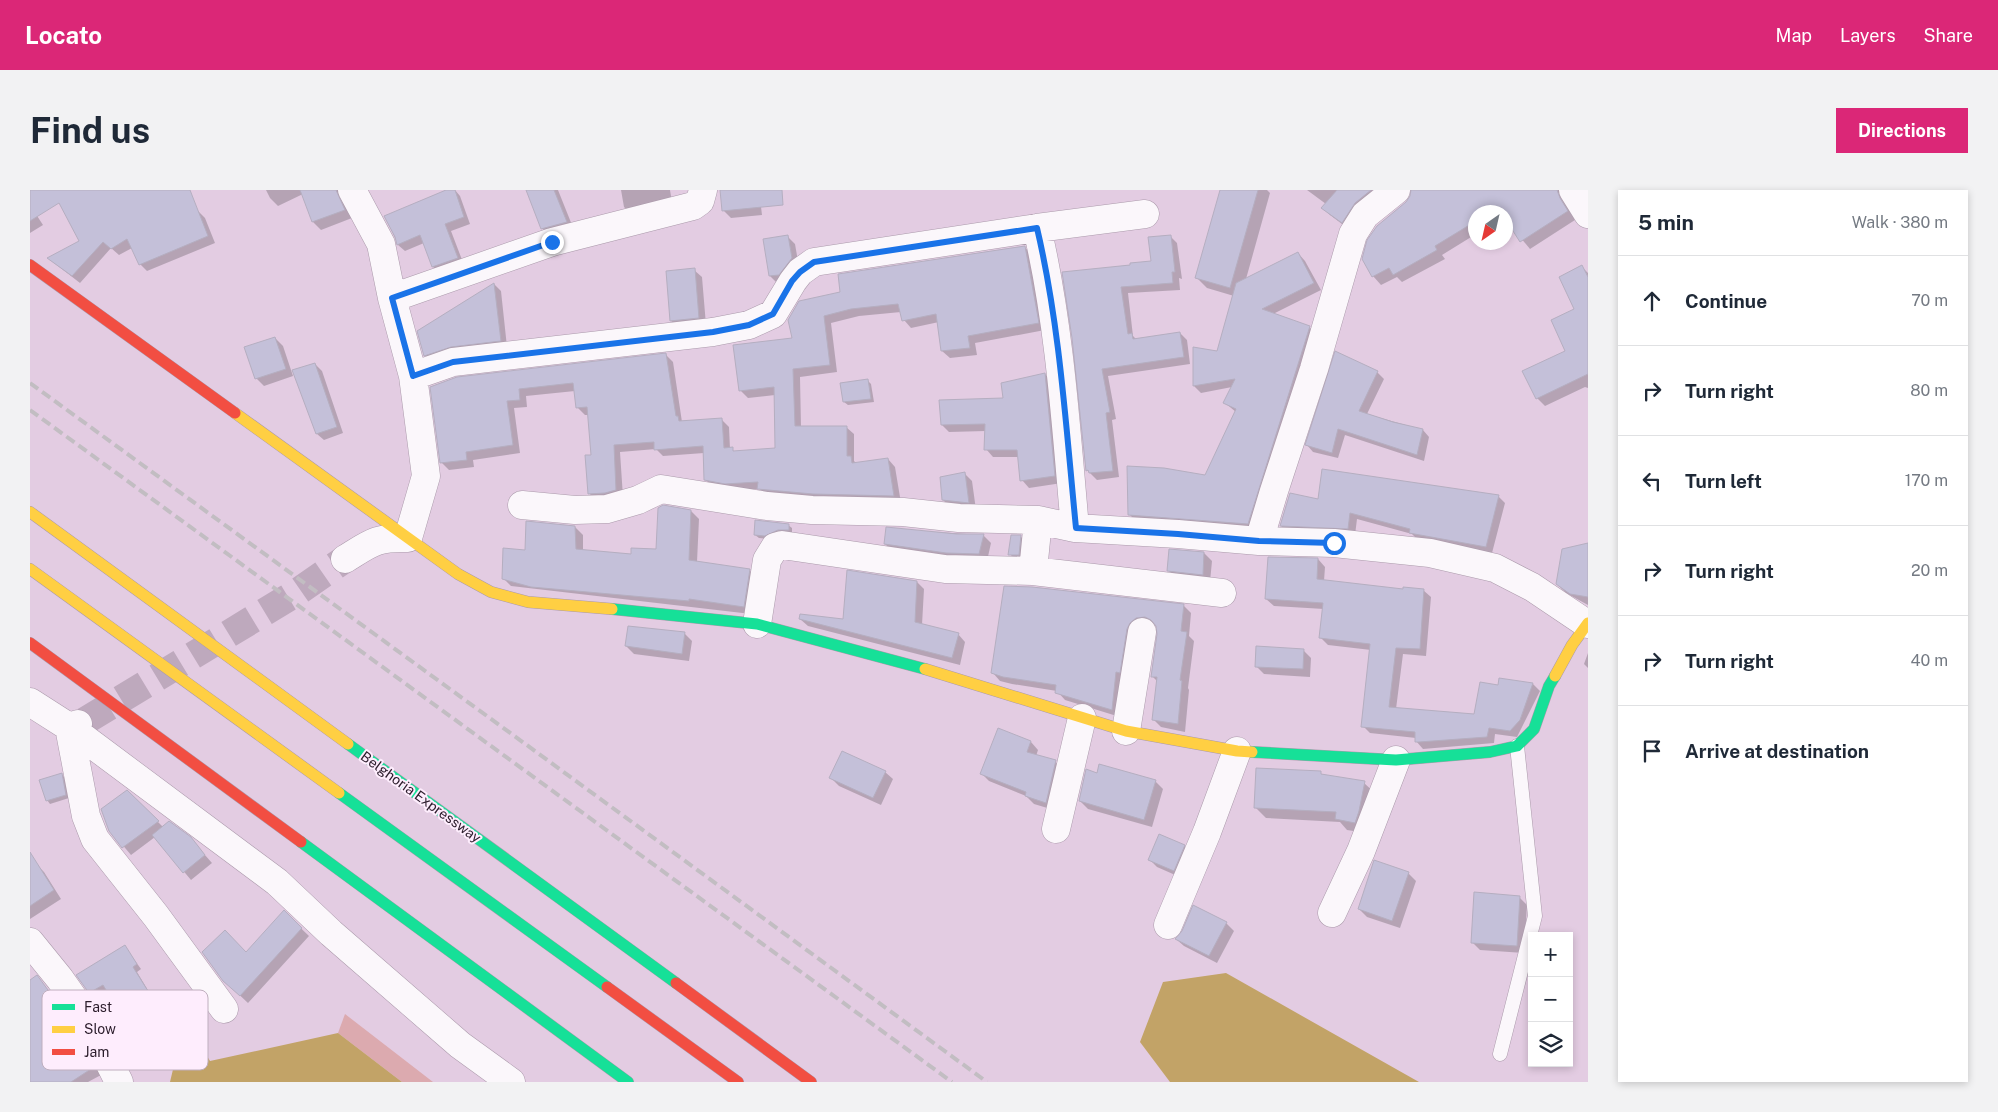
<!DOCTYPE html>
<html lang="en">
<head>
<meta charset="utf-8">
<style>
  :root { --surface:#fff; --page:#f2f2f3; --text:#1f2937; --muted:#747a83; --line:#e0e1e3; --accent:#db2777 }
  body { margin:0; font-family:"Public Sans",sans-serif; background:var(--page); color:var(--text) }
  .controls { position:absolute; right:15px; bottom:15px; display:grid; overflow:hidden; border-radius:0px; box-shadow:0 2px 8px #0003 }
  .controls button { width:45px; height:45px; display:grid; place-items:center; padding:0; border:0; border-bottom:1px solid var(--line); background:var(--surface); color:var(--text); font:25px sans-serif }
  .compass { position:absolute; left:1438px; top:15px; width:45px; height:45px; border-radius:50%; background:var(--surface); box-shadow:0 2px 8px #0003; rotate:214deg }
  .stop { position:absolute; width:15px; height:15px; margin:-11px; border:4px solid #1a73e8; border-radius:50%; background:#fff }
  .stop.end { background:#1a73e8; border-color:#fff; box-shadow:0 1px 5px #0008 }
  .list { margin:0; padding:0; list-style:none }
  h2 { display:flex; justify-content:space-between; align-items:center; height:65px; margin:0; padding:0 20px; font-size:21px }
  h2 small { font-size:16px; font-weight:400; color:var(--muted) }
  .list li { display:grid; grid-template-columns:32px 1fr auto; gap:15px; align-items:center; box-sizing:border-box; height:90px; padding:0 20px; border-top:1px solid var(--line) }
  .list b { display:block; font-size:19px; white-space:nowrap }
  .list em { font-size:16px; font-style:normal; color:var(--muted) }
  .icon { flex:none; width:28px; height:28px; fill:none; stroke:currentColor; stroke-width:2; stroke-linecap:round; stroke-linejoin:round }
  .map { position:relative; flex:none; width:1558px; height:892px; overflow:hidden; border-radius:0px }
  header { display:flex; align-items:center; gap:30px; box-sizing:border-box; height:70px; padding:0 25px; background:var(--accent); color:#fff }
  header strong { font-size:24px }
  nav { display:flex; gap:28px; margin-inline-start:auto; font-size:18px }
  .intro { display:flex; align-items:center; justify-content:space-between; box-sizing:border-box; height:120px; padding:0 30px }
  h1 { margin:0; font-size:35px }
  .button { padding:12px 22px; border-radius:0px; background:var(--accent); color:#fff; font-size:18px; font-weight:700 }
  main { display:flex; gap:30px; padding:0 30px }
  aside { flex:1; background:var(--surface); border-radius:0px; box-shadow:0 2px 8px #0003 }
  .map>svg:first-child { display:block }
  .green { fill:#dcaaaf }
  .water { fill:#c2a367 }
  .shadow { fill:#0003 }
  .building { fill:#c4c0d9; stroke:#b5aec0 }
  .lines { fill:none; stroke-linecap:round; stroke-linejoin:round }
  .street-tunnel { stroke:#bea9bd; stroke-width:28; stroke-dasharray:28 14; stroke-linecap:butt }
  .lane-casing { stroke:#ab9aab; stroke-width:15 }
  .street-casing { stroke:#ab9aab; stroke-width:29 }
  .fast-casing { stroke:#ab9aab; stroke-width:12 }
  .slow-casing { stroke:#ab9aab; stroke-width:12 }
  .jam-casing { stroke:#ab9aab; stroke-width:12 }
  .lane { stroke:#fbf7fb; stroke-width:14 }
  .street { stroke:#fbf7fb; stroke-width:28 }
  .fast { stroke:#16e098; stroke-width:11 }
  .slow { stroke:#ffcf43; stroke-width:11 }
  .jam { stroke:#f24e42; stroke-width:11 }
  .rail { stroke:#c2bdc2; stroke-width:4; stroke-dasharray:10 5; stroke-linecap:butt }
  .route { stroke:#1a73e8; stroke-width:6 }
  .labels { text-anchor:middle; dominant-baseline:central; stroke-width:4; stroke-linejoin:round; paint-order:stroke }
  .street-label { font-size:14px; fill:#2b1c2b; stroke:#feedfd }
  .key { fill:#feedfd; stroke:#bfaebe; stroke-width:1 }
  .key-label { font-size:14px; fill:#2b1c2b }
</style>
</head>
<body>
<header>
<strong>Locato</strong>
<nav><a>Map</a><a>Layers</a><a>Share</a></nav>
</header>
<div class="intro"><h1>Find us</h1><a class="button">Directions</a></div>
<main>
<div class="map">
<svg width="1558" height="892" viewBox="0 0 1558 892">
  <rect width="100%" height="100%" fill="#e3cce2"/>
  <path class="green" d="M315,824L403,892H372L308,843Z"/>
  <path class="water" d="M1196,783L1389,892H1140L1110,852L1133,792Z
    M155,829L180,871L308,843L372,892H140Z"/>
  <path class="shadow" d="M23,0H158L167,20L175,28L185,53L117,81L110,74L102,58L89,65L81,58L50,93L19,69L51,52Z
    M236,0H315L322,28L291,40L283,32L273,4L248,16L240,8Z
    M420,0H425L430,6L440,34L421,41L434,75L410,84L403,77L394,53L375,61L368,55L356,27L402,6Z
    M498,0H528L544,40L520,46L512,38Z
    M591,0H640L642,12L600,23L594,17Z
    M691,0H729L732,25L701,28L693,20Z
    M1191,0H1237L1240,3L1216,89L1268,63L1275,71L1291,100L1243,124L1279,137L1287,145L1225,341L1107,332L1100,325L1176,286L1206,222L1195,213L1202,197L1171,203L1164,196L1188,162L1204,106L1177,98L1167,88Z
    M1277,0H1342L1349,7L1320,40L1300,25L1293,18L1296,14Z
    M1382,0H1538L1535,10L1545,30L1500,59L1476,30V22H1446V44L1412,65L1415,69L1372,92L1367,87L1351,95L1343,86L1382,6Z
    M0,15L13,35L0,43Z
    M1140,46L1147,53L1152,89L1149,88L1150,100L1098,103L1103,146L1106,149L1150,143L1157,150L1160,174L1078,186L1086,229L1082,230L1089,287L1067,290L1057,280L1044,148L1033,83L1122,73Z
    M758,47L765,54L769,77L748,94L740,86Z
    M994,57L1002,64L1015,140L945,153L947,165L920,168L912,161L909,132L881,138L874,130L871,122L829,126L801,133L807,182L770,187L771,237H816L824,244V271L827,274L858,269L865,277L871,313L736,306L730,299L704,300L683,297L676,290L674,263L633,266L626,259L590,262L593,307L566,311L559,303L562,266L559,225H555L548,218L545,201L496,206L497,217L484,218L490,263L443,270L444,277L419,280L411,272L402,197L635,164L643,172L652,232L691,229L699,237L700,259L706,262L747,260L745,205L718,208L711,201L764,149L759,130Z
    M1552,77L1558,83V198L1555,197L1515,216L1507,208L1537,161L1546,120Z
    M664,80L672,87L676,135L649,138L641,131Z
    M464,94L471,101L477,157L402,172L395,165Z
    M245,148L253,156L263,186L234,196L226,188Z
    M285,174L292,181L313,243L294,250L287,244L264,181Z
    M1347,182L1354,189L1337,224L1393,240L1399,247L1394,271L1315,245L1308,268L1283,262L1277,255Z
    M1015,184L1022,192L1032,293L999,298L992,290L989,267H963L956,259V241L919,242L912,235L974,209Z
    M837,190L841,194L844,212L818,215L814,212Z
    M934,283L942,291L946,320L921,318L913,310Z
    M1468,306L1475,313L1462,363L1388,350L1382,344L1327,329L1325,345L1258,343L1251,336L1289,310Z
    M661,321L669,329L667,372L719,380L727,388L721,424L481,396L473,388L496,361L545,337L553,345V361L602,365L627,360Z
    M758,335L762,338V343L739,349L729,348L725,345Z
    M857,339L953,345L961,353L957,371L863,362L855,354Z
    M990,346L998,354L996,372H987L980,364Z
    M1558,354V415L1536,403L1527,394Z
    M1174,363L1182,371L1180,392L1146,388L1138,380Z
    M1288,369L1295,377L1294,391L1375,400H1393L1401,407L1396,466L1373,464L1366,519L1445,525L1469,496L1470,489L1503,494L1510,501L1487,547L1465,544L1464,553L1393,559L1386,551V548L1340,543L1333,536L1341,460L1298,455L1291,448L1294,419L1244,416L1236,409Z
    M887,392L894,399L892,435L928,444L935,452L930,475L778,436L770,429L814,430Z
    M975,397L1153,415L1161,423L1159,446L1164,451L1158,498L1159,500L1155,542L1131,537L1123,529L1128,492L1122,486L1129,444L1128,436L1124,434L1115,435L1090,527L1035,510L1027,501L982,494L970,491L963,483Z
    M654,443L662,451L659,471L604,464L596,456Z
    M1273,460L1281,468L1280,487L1234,484L1226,476Z
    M1558,463V478L1554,474Z
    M1001,552L1008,560L1006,566L1025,572L1033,579L1024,620L1004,614L996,606L959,591L951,583Z
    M855,582L863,589L851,615L809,596L801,588Z
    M1290,583L1294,586L1334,593L1345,603L1336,643L1317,640L1310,632L1236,628L1225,617Z
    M31,584L35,588L39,608L20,614L17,610Z
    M1125,591L1133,599L1122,637L1058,619L1050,611Z
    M97,601L133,637L160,648L182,673L161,690L125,647L101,665L80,640Z
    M1154,656L1162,664L1152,688L1127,677L1119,669Z
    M6,674L14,682L31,709L0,729V678Z
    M1378,683L1386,691L1370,738L1337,727L1329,719Z
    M1489,707L1497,715L1494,763L1450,760L1442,752Z
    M254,722L279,746L218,813L202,798L216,764Z
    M1196,733L1204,741L1187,773L1154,756L1146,749Z
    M95,757L111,779L107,782L122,807L94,824L77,800L65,808L60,802Z
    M7,787L14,795L50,843L71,885L58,892H0V791Z"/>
  <path class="building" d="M0,0H160L178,46L109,75L97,49L81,59L73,52L42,86L17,68L49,51L29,13L0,31Z
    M270,0H306L315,20L282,32Z
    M416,0H425L434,27L415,34L428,68L402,77L390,45L367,55L365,47L354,26Z
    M496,0H524L537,32L511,39Z
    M690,0H752L753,15L692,21Z
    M1190,0H1228L1200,98L1165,88Z
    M1307,0H1341L1325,13L1312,33L1291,18Z
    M1381,0H1527L1530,8L1538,21L1490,52L1476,30V22H1471L1467,17L1459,22H1446V31L1405,56L1407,60L1363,85L1359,78L1342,87L1332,69L1337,50L1347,36L1376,12L1380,6Z
    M758,45L762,68L749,85L739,86L733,49Z
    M1141,45L1145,82H1142L1143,93L1091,97L1098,144L1102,143L1103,149L1150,142L1154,167L1072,179L1080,222L1076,223L1083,281L1059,283L1058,280L1056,281L1042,148L1032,82L1100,75V73L1121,71L1118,47Z
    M995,56L1009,133L938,146L940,158L911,161L906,124L872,131L868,114L821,119L794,126L800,175L763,179L765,236H817V266H821L822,273L858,268L864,306L783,304L727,299L728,292L695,294L674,290L673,256L624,260V252L584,255L586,300L575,303L558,304L555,265H561L557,217L546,218L543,193L489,199L490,210L477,211L483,255L436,262L437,270L410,273L400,197L427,187L636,163L646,226H648L649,231L692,228L694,258L703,257V261L745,258L744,197L709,201L703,155L762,148L758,130L769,111L810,102L808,84Z
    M1268,62L1284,93L1232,119L1280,136L1218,334L1098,325L1097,276L1134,278L1175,285L1206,219L1193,213L1205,189L1163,196V157L1187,161L1206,93Z
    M1552,75L1558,87V184L1506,209L1492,181L1535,161L1521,130L1544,119L1529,87Z
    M665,78L669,128L640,131L636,81Z
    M464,93L471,151L421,157L394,166L387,141Z
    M245,147L256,179L225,189L214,157Z
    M1305,161L1348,181L1329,221L1363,232L1393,239L1387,265L1308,239L1302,263L1275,255Z
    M285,173L307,237L286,244L262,180Z
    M1015,183L1025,286L990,291L987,260H954L955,234L911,235L909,210L973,208L971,193Z
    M838,189L841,209L813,212L810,193Z
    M1292,279L1469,305L1456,357L1379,343L1380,339L1320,323L1318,339L1250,336L1260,303L1288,309Z
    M935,282L939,313L912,310L910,287Z
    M633,315L661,320L659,370L720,379L714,417L659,409V411L501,397L472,389L473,358L495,360L496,331L545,336L546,359L601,364V358L626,359L628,318Z
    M725,330L759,334V340H748L735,346L724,345Z
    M856,337L927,344H954L949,364L916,363L854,354Z
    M981,345H991L989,365H978Z
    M1558,353V407L1540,404L1526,394L1532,359Z
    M1139,359L1174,362L1173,385L1137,381Z
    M1238,367L1288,368L1287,389L1373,399V397L1394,399L1390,459L1366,458L1359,517L1444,524L1450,492L1468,495L1469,488L1503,493L1490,530L1480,541L1459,538L1457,547L1389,552H1385V542L1331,537L1340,454L1289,448L1293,413L1235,409Z
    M817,380L887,391L885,432L929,443L922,468L769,429L770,424L813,429Z
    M974,396L1002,397L1154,414L1151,441L1157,442L1150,490L1152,491L1148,534L1122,530L1127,487H1121L1127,444L1126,436L1121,430L1115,427L1106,428L1100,433L1097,439L1090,483L1086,482L1082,520L1025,503L1026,495L973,487L961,483Z
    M598,436L655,442L652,464L595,456Z
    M1226,456L1274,459L1273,479L1225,477Z
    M968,538L1001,551L997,562L1026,570L1016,613L995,606L996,602L950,584Z
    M812,561L856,581L843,608L799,588Z
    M1069,574L1126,590L1114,630L1049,611L1056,579L1067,583Z
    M1226,578L1291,581V584L1335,591L1329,621L1325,633L1305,629L1306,622L1224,618Z
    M32,583L36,605L16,611L9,590Z
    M97,600L129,631L92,658L79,641L71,619Z
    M139,631L161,647L175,665L153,683L122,645Z
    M1129,644L1155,655L1144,681L1118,670Z
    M0,662L24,700L0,716Z
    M1344,670L1379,682L1362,731L1328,719Z
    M1444,702L1490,706L1487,756L1441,753Z
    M1163,715L1197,732L1179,766L1145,749L1152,741Z
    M254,720L272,738L210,806L193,791L172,762L195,740L216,762Z
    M95,755L107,774L103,777L118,801L88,820L73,795L59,803L46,785Z
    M7,785L43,834L64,877L41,892H0V790Z"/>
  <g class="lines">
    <path class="street-tunnel" d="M55,531L266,403L315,369"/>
    <g class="lane-casing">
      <path id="lane" d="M1470,864L1505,726L1487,556"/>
    </g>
    <g class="street-casing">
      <path id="street" d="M1543,0L1558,24
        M1007,38C1030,136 1036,238 1045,338L1148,344L1229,351L1304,353L1400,363L1465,378L1502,397L1557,434
        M362,108L522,52L663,16L670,11L673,0
        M383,186L423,172L683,142L719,135L743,124L763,91L770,82L784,72L1007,38L1115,24
        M492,315L545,320L577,319L608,310L631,299L737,316L782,320L873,322L929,328L1008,330L1045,338
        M1229,351L1244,301L1284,179L1323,44L1335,25L1366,0
        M315,369C341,353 346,347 378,348L396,286L383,186L362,108L351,54L322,0
        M1003,381L1008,330
        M727,434L737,370L745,357L752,355L915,379L1003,381L1192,403
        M0,512L39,537L247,692L301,743L430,855L481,892
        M48,534L39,537L56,626L65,649L126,726L194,819
        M1096,541L1112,442
        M1026,639L1052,528
        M1302,723L1331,661L1366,570
        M1138,735L1177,642L1207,561
        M0,752L30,789L56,826L89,892"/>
    </g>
    <g class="fast-casing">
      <path id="fast" d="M582,419L727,434L895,479
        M318,554L646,793
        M1222,562L1366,570L1460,562L1487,556L1504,539L1519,496L1525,486
        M309,603L577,797
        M271,652L598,892"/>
    </g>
    <g class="slow-casing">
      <path id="slow" d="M205,223L428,384L461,402L498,412L582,419
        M0,322L318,554
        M0,379L309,603
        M895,479L1096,541L1207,561L1222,562
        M1525,486L1542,455L1558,433"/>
    </g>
    <g class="jam-casing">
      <path id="jam" d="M0,75L205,223
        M0,453L271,652
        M646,793L781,892
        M577,797L708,892"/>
    </g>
    <use href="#lane" class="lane"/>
    <use href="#street" class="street"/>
    <use href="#fast" class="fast"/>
    <use href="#slow" class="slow"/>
    <use href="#jam" class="jam"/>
    <path class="rail" d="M0,193L494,553L957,892
      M0,220L922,892"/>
  </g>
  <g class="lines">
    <path class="route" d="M522,52L362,108L383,186L423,172L683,142L719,135L743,124L762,91L770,82L784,72L1007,38C1030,136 1036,238 1046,338L1148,344L1229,351L1304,353"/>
  </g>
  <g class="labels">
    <g class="street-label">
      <text transform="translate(391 607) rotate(36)">Belghoria Expressway</text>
    </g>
  </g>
  <rect x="12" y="800" width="166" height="80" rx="8" class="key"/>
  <rect x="22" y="814" width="23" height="6" fill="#16e098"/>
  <rect x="22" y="836" width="23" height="7" fill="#ffcf43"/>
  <rect x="22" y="859" width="23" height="6" fill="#f24e42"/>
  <g class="key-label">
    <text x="54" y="822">Fast</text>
    <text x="54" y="844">Slow</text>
    <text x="54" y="867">Jam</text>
  </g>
</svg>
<div class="controls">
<button>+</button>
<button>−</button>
<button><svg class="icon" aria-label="layers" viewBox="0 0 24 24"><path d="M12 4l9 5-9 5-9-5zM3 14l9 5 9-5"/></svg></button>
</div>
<svg class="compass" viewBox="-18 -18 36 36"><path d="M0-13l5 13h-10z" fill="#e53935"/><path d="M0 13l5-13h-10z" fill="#747a83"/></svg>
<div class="stop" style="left:1304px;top:353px"></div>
<div class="stop end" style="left:522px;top:52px"></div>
</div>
<aside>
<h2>5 min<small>Walk · 380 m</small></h2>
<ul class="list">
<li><svg class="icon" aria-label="ahead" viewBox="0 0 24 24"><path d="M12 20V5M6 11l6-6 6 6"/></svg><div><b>Continue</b></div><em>70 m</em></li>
<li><svg class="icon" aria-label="right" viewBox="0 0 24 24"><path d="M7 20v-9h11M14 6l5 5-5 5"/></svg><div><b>Turn right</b></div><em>80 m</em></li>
<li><svg class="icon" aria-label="left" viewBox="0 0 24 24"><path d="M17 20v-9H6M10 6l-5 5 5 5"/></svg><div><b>Turn left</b></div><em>170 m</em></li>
<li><svg class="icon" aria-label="right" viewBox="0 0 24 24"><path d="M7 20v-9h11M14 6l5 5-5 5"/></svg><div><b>Turn right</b></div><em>20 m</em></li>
<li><svg class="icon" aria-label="right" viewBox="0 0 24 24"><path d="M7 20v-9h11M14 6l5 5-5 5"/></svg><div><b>Turn right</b></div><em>40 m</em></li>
<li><svg class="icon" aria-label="arrive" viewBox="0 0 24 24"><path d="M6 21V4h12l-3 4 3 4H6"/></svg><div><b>Arrive at destination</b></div></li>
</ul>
</aside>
</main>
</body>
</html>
